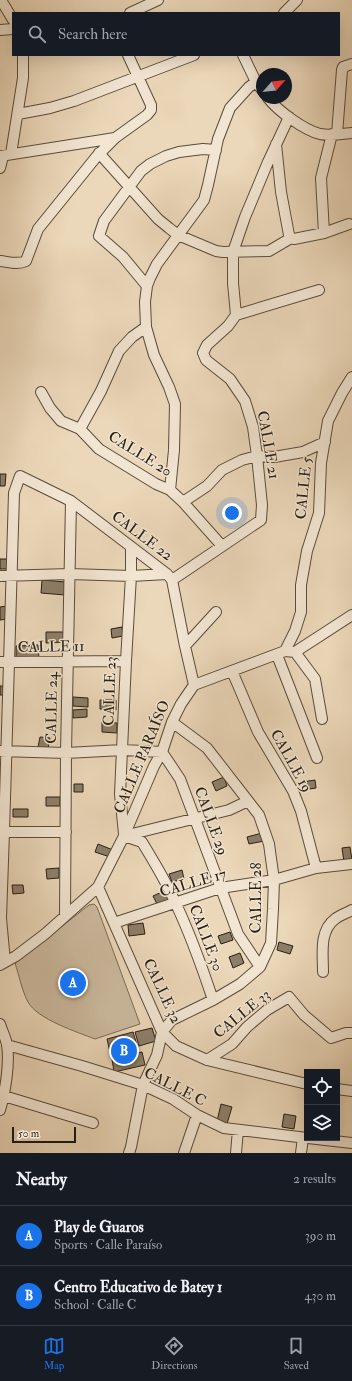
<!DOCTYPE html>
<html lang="en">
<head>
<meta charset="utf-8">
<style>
  :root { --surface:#171b24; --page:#242831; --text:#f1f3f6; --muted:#9ea1a6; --line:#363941; --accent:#1a73e8 }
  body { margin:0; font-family:"IM FELL Double Pica",serif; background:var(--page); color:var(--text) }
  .controls { position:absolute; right:12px; bottom:12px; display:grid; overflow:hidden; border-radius:0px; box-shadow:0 4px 16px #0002 }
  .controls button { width:36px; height:36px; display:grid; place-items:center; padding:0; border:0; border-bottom:1px solid var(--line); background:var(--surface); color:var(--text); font:20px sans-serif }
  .compass { position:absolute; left:256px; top:68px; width:36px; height:36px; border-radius:50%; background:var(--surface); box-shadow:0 4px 16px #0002; rotate:63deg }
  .scale { position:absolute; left:12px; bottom:10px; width:64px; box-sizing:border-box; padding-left:4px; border:2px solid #281e13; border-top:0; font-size:11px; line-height:14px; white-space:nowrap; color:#281e13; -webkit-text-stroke:3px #f2e5d2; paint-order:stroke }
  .you { position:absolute; left:232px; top:513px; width:14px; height:14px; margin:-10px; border:3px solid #fff; border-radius:50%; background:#1a73e8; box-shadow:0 0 0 6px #1a73e833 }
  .badge { display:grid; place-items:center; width:26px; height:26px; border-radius:50%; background:var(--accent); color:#fff; font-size:13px; font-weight:700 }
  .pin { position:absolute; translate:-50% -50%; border:2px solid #fff; box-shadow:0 1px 4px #0006 }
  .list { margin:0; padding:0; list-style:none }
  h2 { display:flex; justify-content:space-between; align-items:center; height:52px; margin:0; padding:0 16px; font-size:17px }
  h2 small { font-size:13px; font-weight:400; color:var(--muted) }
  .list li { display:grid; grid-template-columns:26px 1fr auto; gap:12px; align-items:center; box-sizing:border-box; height:60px; padding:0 16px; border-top:1px solid var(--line) }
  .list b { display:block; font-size:15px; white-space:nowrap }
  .list p { margin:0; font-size:13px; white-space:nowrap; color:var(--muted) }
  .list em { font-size:13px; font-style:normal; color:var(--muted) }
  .icon { flex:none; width:22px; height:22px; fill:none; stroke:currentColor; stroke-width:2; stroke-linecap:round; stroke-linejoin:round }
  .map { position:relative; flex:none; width:352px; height:1153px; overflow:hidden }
  .search { position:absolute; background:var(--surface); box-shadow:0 4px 16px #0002; left:12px; right:12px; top:12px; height:44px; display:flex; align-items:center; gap:10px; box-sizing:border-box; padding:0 14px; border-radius:0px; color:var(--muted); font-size:15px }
  .sheet { height:172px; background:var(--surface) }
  nav { display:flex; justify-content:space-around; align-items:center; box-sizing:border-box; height:56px; border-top:1px solid var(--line); background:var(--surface); font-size:11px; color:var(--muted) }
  nav a { display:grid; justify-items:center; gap:2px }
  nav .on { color:var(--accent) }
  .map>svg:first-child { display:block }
  .green { fill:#cab89d; stroke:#796b58 }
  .building { fill:#8d7e69; stroke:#281e13 }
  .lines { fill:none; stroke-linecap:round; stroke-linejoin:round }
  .street-casing { stroke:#594c3c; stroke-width:12 }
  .street { stroke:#f2e5d2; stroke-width:10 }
  .labels { text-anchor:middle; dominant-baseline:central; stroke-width:3; stroke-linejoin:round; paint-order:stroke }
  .street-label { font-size:15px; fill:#281e13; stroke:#f2e5d2 }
</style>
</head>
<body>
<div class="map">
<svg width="352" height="1153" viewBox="0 0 352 1153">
  <rect width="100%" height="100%" fill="#ebd7b9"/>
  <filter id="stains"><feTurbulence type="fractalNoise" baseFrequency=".005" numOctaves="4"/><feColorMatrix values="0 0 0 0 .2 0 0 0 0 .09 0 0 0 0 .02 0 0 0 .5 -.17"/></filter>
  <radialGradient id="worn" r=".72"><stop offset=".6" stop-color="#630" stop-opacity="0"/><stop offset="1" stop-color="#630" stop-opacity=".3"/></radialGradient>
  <path class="green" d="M94,904L97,907L140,1024L95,1039C77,1032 37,1019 28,1002C22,991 19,975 15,963L89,905Z"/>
  <path class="building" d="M0,474H6L5,486H0Z
    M0,559H7V569H0Z
    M42,580L66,582L65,595L41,593Z
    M7,606L8,619L0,620V607Z
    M122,627L123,636L112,638L111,629Z
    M46,632H64V642L46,643Z
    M38,645L39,659L16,660V646Z
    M0,686H4V695H0Z
    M73,697L88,698V707L73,706Z
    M100,700H116V710L100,709Z
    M87,709V717L73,718V710Z
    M102,722L117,723V733L102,732Z
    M40,737L50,738L48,749L38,747Z
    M224,777L227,786L216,791L212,782Z
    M315,780L316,788L303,790L302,782Z
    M74,784H83V792H74Z
    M46,797H60V806H46Z
    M13,809H28V817H13Z
    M262,833L264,841L249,844L247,837Z
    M98,844L113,850L110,857L95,852Z
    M350,847L352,860L344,862L342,848Z
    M59,868V878L47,879L46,869Z
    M182,870L184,879L172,882L169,874Z
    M12,885H23L24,893L13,894Z
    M166,890L170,901L158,906L153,896Z
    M143,923L145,934L129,936L128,925Z
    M230,932L233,940L221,944L218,936Z
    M279,942L293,946L290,954L277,950Z
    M240,953L244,963L233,968L229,957Z
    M152,1028L156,1041L139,1046L135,1032Z
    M133,1032L137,1045L110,1052L107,1039Z
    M142,1052L145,1065L114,1072L112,1059Z
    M221,1104L232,1107L227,1124L217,1121Z
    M284,1114L296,1116L294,1129L282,1127Z"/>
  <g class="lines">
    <g class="street-casing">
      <path id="street" d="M1,0L13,20
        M130,13L158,0
        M284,13L297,0
        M0,30L13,29
        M243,55L256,82L262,90
        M268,98C278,111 304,130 320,134C330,136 342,134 352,133
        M18,114L50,108L74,101L194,55
        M337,134L342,70L343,67L352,64
        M276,144L281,192L289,235L291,238
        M99,153L158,219L169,228L178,235L216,251L223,252L269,251L291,238L294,239L324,233L349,224
        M11,154L23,78V55
        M0,156L115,138
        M0,168L3,156
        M324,233L321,178L332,134
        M0,261C9,262 18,265 26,261L38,229L97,156L115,138L147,115L151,110V105L128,55
        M147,286L123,257L99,236L104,221L141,171L150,164L166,156L179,152L203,149L216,150
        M236,315L319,290
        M41,392L50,408L61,421L80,429L99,449L156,484L170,490L183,502L222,546
        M80,429L101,391L119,351L132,337L146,327
        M170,490L174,450L175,404L169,387L154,355L146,327L145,302L147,286L150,278L157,264L204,200L208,185L218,139L230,108L249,87L256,82
        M183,502L207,486L222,470L242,460L257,456L274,457L303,452L325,442
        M0,576L70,574L131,576L167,574
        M172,580L261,520L262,505L257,456L253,427L245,401L230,379L206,360L203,353L207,345L228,326L236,315L233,283V252L245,217L268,162L289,117
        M185,646L216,612
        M285,651L295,631L301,612V585L307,551L319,513L321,463L328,421L342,393L352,377
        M295,652L315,679L322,719
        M277,655L317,758
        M0,662L126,661
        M232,671L258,732L293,791L301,811L316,868
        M0,751L66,753L123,750L162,752L180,779L238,934L260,967
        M0,832H66
        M124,834L120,794L126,661L131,576V547
        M124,836L142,842C154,862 166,881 175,902C190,933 202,967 213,1000
        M124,836L229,810L248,801
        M98,887L162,1032L176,1046L207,1060L307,1084
        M65,916L66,753L71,501
        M114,923L220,888L274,880L316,868L352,864
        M5,962L1,918L4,832L14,493L20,476L71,501L167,574L172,580L185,646L194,685
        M0,965L16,956L45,934L98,887L124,836L154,766L162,752L172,722L181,704L194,685L285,651L295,652L352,615
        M323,972C323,954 319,931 335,919C340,915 347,913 352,910
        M0,1024C2,1031 6,1038 7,1045C10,1063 5,1093 0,1110
        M7,1045L82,1066L143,1085L173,1099L197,1115L224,1128L307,1138
        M207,1060L232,1044L247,1027L267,1010L289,997L304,1015L331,1038L346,1033H352
        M337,1089L352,1091
        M4,1096L93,1123
        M308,1138L352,1143
        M129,1153L131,1147L143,1085L157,1055L162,1032L172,1020L213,1000L240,984L260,967L271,943L273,909L274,880L269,844L259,815L207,748L172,722
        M184,1153L197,1115
        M236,1153L238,1130
        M301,1153L303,1138"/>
    </g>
    <use href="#street" class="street"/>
  </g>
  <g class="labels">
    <g class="street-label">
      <text transform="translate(268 445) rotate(80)">CALLE 21</text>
      <text transform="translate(140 454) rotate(32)">CALLE 20</text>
      <text transform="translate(304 488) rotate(-84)">CALLE 5</text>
      <text transform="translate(142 536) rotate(37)">CALLE 22</text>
      <text transform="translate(51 647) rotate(-1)">CALLE 11</text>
      <text transform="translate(110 691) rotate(-88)">CALLE 23</text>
      <text transform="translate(52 708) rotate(-89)">CALLE 24</text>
      <text transform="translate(142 757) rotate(-67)">CALLE PARAÍSO</text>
      <text transform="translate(291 761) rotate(61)">CALLE 19</text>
      <text transform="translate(211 821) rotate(70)">CALLE 29</text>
      <text transform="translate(193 883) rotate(-16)">CALLE 17</text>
      <text transform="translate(256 898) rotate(-90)">CALLE 28</text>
      <text transform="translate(206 938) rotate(69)">CALLE 30</text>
      <text transform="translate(162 991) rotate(65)">CALLE 32</text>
      <text transform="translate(242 1014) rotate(-39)">CALLE 33</text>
      <text transform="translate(175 1087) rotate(27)">CALLE C</text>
    </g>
  </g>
  <rect width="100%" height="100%" filter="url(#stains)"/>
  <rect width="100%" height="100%" fill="url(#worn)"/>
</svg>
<div class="controls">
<button><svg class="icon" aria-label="locate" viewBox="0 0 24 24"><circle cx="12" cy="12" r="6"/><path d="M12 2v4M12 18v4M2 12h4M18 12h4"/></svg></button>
<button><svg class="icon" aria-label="layers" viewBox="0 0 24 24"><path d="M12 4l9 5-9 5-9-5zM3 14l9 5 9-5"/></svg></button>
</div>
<svg class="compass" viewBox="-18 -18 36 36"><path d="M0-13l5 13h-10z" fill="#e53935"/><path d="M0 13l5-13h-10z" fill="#9ea1a6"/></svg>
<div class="scale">50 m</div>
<div class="you"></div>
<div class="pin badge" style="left:73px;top:983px">A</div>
<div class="pin badge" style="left:124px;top:1051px">B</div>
<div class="search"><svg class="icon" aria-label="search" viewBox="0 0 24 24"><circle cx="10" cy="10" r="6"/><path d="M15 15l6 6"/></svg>Search here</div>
</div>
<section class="sheet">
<h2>Nearby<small>2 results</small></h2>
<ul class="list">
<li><span class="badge">A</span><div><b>Play de Guaros</b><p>Sports · Calle Paraíso</p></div><em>390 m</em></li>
<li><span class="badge">B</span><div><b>Centro Educativo de Batey 1</b><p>School · Calle C</p></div><em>430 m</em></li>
</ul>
</section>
<nav>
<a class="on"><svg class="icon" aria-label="map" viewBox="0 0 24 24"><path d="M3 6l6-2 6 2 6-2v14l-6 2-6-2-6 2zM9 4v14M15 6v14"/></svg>Map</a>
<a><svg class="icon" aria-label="directions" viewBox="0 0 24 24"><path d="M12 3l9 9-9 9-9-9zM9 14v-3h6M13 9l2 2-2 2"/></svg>Directions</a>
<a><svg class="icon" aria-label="saved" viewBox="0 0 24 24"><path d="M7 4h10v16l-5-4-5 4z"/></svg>Saved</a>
</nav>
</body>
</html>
